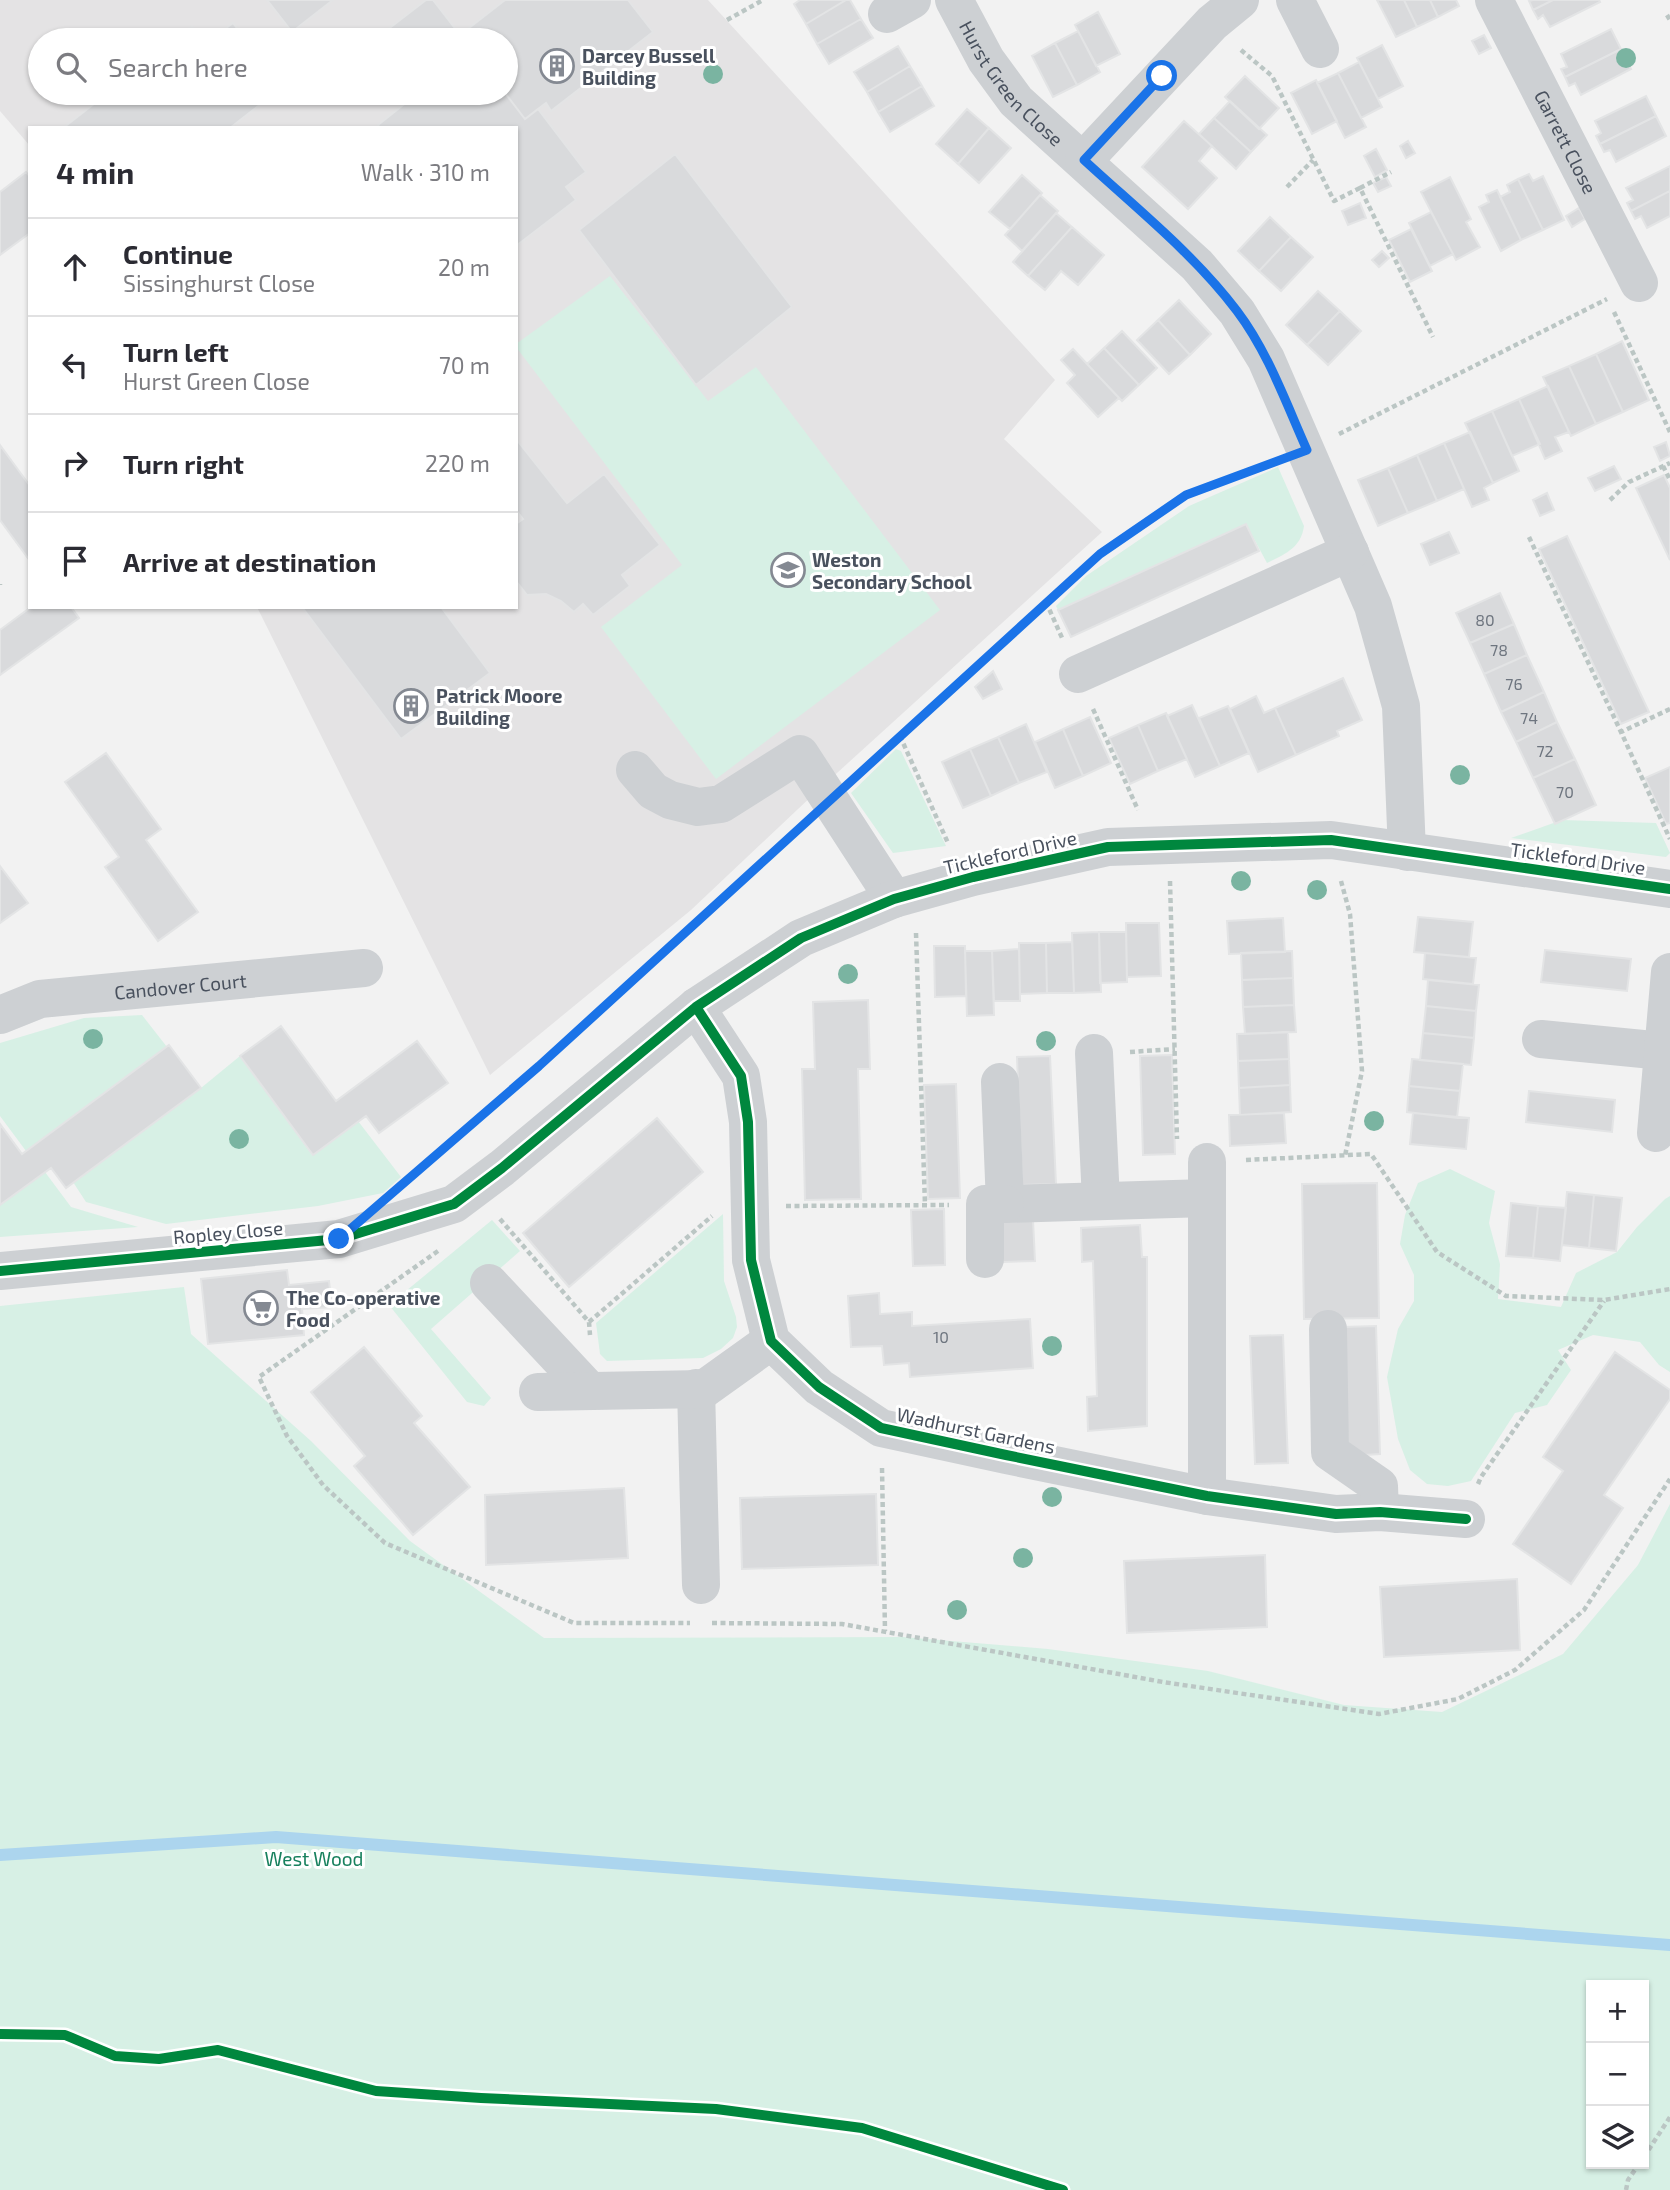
<!DOCTYPE html>
<html lang="en">
<head>
<meta charset="utf-8">
<style>
  :root { --surface:#fff; --page:#f7f7f7; --text:#2b2b33; --muted:#7c7c81; --line:#e1e1e2 }
  body { margin:0; font-family:"Exo 2",sans-serif; background:var(--page); color:var(--text) }
  .controls { position:absolute; right:21px; bottom:21px; display:grid; overflow:hidden; border-radius:0px; box-shadow:0 2px 5px #0004 }
  .controls button { width:63px; height:63px; display:grid; place-items:center; padding:0; border:0; border-bottom:2px solid var(--line); background:var(--surface); color:var(--text); font:35px sans-serif }
  .stop { position:absolute; width:21px; height:21px; margin:-16px; border:5px solid #1a73e8; border-radius:50%; background:#fff }
  .stop.end { background:#1a73e8; border-color:#fff; box-shadow:0 2px 7px #0008 }
  .list { margin:0; padding:0; list-style:none }
  h2 { display:flex; justify-content:space-between; align-items:center; height:91px; margin:0; padding:0 28px; font-size:30px }
  h2 small { font-size:23px; font-weight:400; color:var(--muted) }
  .list li { display:grid; grid-template-columns:46px 1fr auto; gap:21px; align-items:center; box-sizing:border-box; height:98px; padding:0 28px; border-top:2px solid var(--line) }
  .list b { display:block; font-size:26px; white-space:nowrap }
  .list p { margin:0; font-size:23px; white-space:nowrap; color:var(--muted) }
  .list em { font-size:23px; font-style:normal; color:var(--muted) }
  .icon { flex:none; width:38px; height:38px; fill:none; stroke:currentColor; stroke-width:2; stroke-linecap:round; stroke-linejoin:round }
  .map { position:relative; flex:none; width:1670px; height:2190px; overflow:hidden }
  .search { position:absolute; background:var(--surface); box-shadow:0 2px 5px #0004; left:28px; top:28px; width:490px; height:77px; display:flex; align-items:center; gap:18px; box-sizing:border-box; padding:0 24px; border-radius:38px; color:var(--muted); font-size:26px }
  .panel { position:absolute; background:var(--surface); box-shadow:0 2px 5px #0004; left:28px; top:126px; width:490px; height:483px; border-radius:0px }
  .map>svg:first-child { display:block }
  .education { fill:#e4e3e4; fill-rule:evenodd }
  .green { fill:#d7f0e5; fill-rule:evenodd }
  .lines { fill:none; stroke-linecap:round; stroke-linejoin:round }
  .stream { stroke:#acd5ee; stroke-width:12 }
  .building { fill:#d9dadc; stroke:#e3e4e5; stroke-width:2 }
  .path { stroke:#bbc6c4; stroke-width:4.5; stroke-dasharray:5 3.5; stroke-linecap:butt }
  .minor { stroke:#cdd0d3; stroke-width:38 }
  .cycleway-casing { stroke:#fff; stroke-width:15 }
  .cycleway { stroke:#00873e; stroke-width:10 }
  .tree { fill:#7ab4a1 }
  .route { stroke:#1a73e8; stroke-width:9 }
  .labels { text-anchor:middle; dominant-baseline:central; stroke-width:6; stroke-linejoin:round; paint-order:stroke }
  .number-label { font-size:16px; fill:#6e757f }
  .poi-label { font-size:19px; font-weight:bold; fill:#49515e; stroke:#fff; text-anchor:start }
  .street-label { font-size:19px; fill:#49515e; stroke:#fff }
  .park-label { font-size:19px; fill:#18815e; stroke:#fff }
</style>
</head>
<body>
<div class="map">
<svg width="1670" height="2190" viewBox="0 0 1670 2190">
  <rect width="100%" height="100%" fill="#f2f2f2"/>
  <path class="education" d="M0,0H708L1055,380L1004,439L1102,532L815,793L691,910L490,1075L257,607H516V128H30V146L0,111ZM40,40H506V93H40Z"/>
  <path class="green" d="M610,276L708,401L756,367L940,610L716,779L601,627L682,565L516,347V344Z
    M1278,467L1304,526C1301,548 1285,554 1267,563L1246,524L1058,610L1056,606L1086,576L1189,506Z
    M896,749L901,751L946,846L893,853L851,793Z
    M1562,820L1656,823L1670,853L1666,857L1511,838Z
    M142,1015L167,1047L26,1151L0,1116V1043L84,1018Z
    M240,1056L312,1155L358,1121L401,1177L383,1193L318,1206L166,1224L86,1202L73,1182L201,1088Z
    M1450,1169L1495,1191L1489,1223L1500,1264L1498,1299L1561,1307L1576,1273L1617,1252L1637,1227L1665,1199L1670,1196V1372L1659,1365L1640,1342L1593,1335L1558,1350L1571,1370L1547,1405L1515,1413L1471,1481L1448,1486L1427,1484L1410,1470L1398,1439L1387,1377L1398,1329L1414,1301V1275L1400,1244L1405,1215L1418,1183Z
    M45,1172L71,1207L138,1227L0,1237V1205Z
    M723,1214L724,1281L736,1317L737,1327L733,1338L721,1349L703,1358L607,1361L600,1354L596,1323Z
    M492,1220L520,1251L431,1329L491,1398L484,1406L467,1402L389,1305Z
    M184,1287L191,1334L311,1441L410,1541L544,1638L903,1637L1048,1649L1208,1671L1344,1705L1442,1712L1563,1654L1638,1565L1670,1504V2190H0V1306ZM1591,1985H1644V2164H1591Z"/>
  <g class="lines">
    <path class="stream" d="M0,1855L276,1837L1670,1945"/>
  </g>
  <path class="building" d="M267,0H333L292,32Z
    M426,0H433L464,40H374Z
    M505,0H628L653,32L551,111L546,103L525,119L505,93L506,40H464L460,35Z
    M800,0H846L806,24L794,4Z
    M846,0H850L861,19L817,44L806,24Z
    M1377,0H1404L1417,27L1396,37Z
    M1404,0H1430L1438,17L1417,27Z
    M1430,0H1456L1459,6L1438,17Z
    M1533,0H1553L1533,10L1529,1Z
    M1553,0H1599L1600,2L1550,27L1543,15L1538,19L1533,10Z
    M1098,12L1120,54L1096,66L1075,25Z
    M861,19L873,38L829,64L817,44Z
    M233,23L246,40H210Z
    M192,26L203,40H175Z
    M1611,29L1621,49L1565,77L1561,69L1567,67L1561,54Z
    M1078,31L1100,72L1077,85L1055,43Z
    M1484,35L1491,48L1479,54L1472,41Z
    M1055,43L1077,85L1053,97L1032,56Z
    M1382,45L1403,86L1378,99L1357,58Z
    M898,46L910,66L867,92L854,72Z
    M1621,49L1631,69L1581,95L1575,83L1569,86L1565,77Z
    M1359,62L1382,107L1361,118L1338,73Z
    M910,66L922,86L878,112L867,92Z
    M1338,73L1366,127L1345,138L1317,83Z
    M1245,76L1279,108L1259,129L1225,97Z
    M1316,80L1337,121L1312,134L1291,93Z
    M922,86L934,106L890,132L878,112Z
    M108,93H275L230,128H63Z
    M401,93H505L525,119L538,109L586,172L566,187L576,200L516,246V128H380L378,125L408,101Z
    M1646,96L1656,116L1600,144L1596,136L1601,133L1595,121Z
    M1230,101L1267,135L1251,152L1214,118Z
    M967,109L989,128L958,164L936,144Z
    M1656,116L1666,136L1616,162L1610,150L1604,152L1600,144Z
    M1214,118L1251,152L1236,169L1199,134Z
    M1184,121L1212,146L1199,161L1217,178L1188,209L1142,167Z
    M989,128L1011,148L979,183L958,164Z
    M1408,141L1415,153L1406,158L1400,146Z
    M1376,149L1387,170L1375,177L1364,156Z
    M675,154L792,307L696,385L579,230Z
    M1670,166V191L1631,211L1627,203L1633,200L1626,188Z
    M26,172L30,177V233L0,255V192Z
    M1529,174L1533,181L1543,176L1564,220L1543,230L1518,179Z
    M1022,175L1042,193L1010,229L989,212Z
    M1386,177L1391,186L1378,192L1373,183Z
    M1450,177L1471,219L1466,222L1480,247L1456,260L1421,192Z
    M1518,179L1543,230L1521,240L1500,197L1510,192L1507,185Z
    M1497,190L1521,240L1501,251L1479,207L1489,202L1486,195Z
    M1670,191V216L1647,228L1641,216L1635,219L1631,211Z
    M1040,195L1058,211L1022,251L1005,235Z
    M1360,203L1366,218L1348,225L1342,211Z
    M1579,208L1585,219L1572,227L1566,216Z
    M1431,212L1453,254L1430,266L1409,223Z
    M1056,213L1072,227L1028,276L1013,262Z
    M1270,217L1291,237L1259,271L1238,251Z
    M1072,227L1104,255L1078,285L1061,271L1045,290L1028,276Z
    M1411,229L1432,271L1410,282L1389,240Z
    M1291,237L1313,257L1281,291L1259,271Z
    M1382,251L1389,258L1379,267L1372,260Z
    M1318,291L1340,311L1307,345L1286,325Z
    M1179,300L1211,334L1190,355L1158,320Z
    M1340,311L1361,331L1328,365L1307,345Z
    M1158,320L1190,355L1169,374L1137,340Z
    M1122,331L1157,368L1139,385L1104,348Z
    M1622,341L1649,400L1623,412L1596,354Z
    M1104,348L1139,385L1122,401L1087,364Z
    M1073,349L1119,398L1098,417L1067,383L1075,375L1061,360Z
    M1596,354L1623,412L1596,424L1569,366Z
    M1569,366L1596,424L1571,436L1543,377Z
    M1548,386L1569,432L1555,437L1562,451L1545,459L1519,399Z
    M1519,399L1540,444L1512,456L1492,411Z
    M1492,411L1519,471L1493,483L1465,423Z
    M1470,432L1493,483L1484,488L1489,500L1472,507L1444,443Z
    M516,439L567,503L604,474L660,545L622,575L630,586L593,615L583,604L574,612L561,601L546,594L527,595L516,581V524L523,519L516,510Z
    M1666,442L1670,456L1660,461L1654,447Z
    M1444,443L1464,489L1437,501L1417,455Z
    M0,445L30,486V561L0,520Z
    M1417,455L1437,501L1408,513L1388,468Z
    M1614,466L1621,479L1595,491L1588,478Z
    M1388,468L1408,513L1378,526L1358,480Z
    M1664,475L1670,488V560L1636,488Z
    M1547,493L1554,510L1540,516L1533,500Z
    M1246,524L1259,551L1071,637L1058,610Z
    M1449,532L1459,553L1430,565L1421,544Z
    M1567,536L1649,712L1621,724L1539,549Z
    M1500,593L1514,624L1470,643L1456,613Z
    M31,607H71L79,618L0,675V630Z
    M302,607H441L490,673L401,739Z
    M1514,624L1527,655L1484,674L1470,643Z
    M1527,655L1544,692L1501,712L1484,674Z
    M993,671L1002,689L983,699L975,687Z
    M1343,678L1362,720L1337,731L1339,736L1296,755L1275,708Z
    M1544,692L1557,722L1516,742L1501,712Z
    M1256,696L1264,713L1275,708L1296,755L1258,772L1230,709Z
    M1192,705L1220,766L1195,777L1167,716Z
    M1228,706L1249,753L1220,766L1199,718Z
    M1166,713L1187,759L1158,771L1138,725Z
    M1090,717L1111,763L1083,776L1063,729Z
    M1557,722L1575,759L1533,778L1516,742Z
    M1026,724L1047,772L1019,783L998,737Z
    M1138,725L1158,771L1130,784L1109,738Z
    M1063,729L1083,776L1055,788L1035,742Z
    M998,737L1019,783L991,796L970,749Z
    M970,749L991,796L963,808L942,762Z
    M106,753L161,829L146,840L198,912L158,941L105,867L119,857L65,782Z
    M1575,759L1596,805L1555,824L1533,778Z
    M1670,767V823L1666,824L1645,778Z
    M0,866L28,903L0,923Z
    M1418,917L1473,922L1469,957L1414,952Z
    M1283,918L1285,952L1229,954L1227,921Z
    M1126,923H1159L1161,976L1127,977Z
    M1099,932H1126L1127,982L1100,983Z
    M1099,932L1101,992L1074,993L1072,933Z
    M1072,942L1074,993H1047L1046,943Z
    M1019,943H1046L1047,993L1020,994Z
    M934,946H965L966,996L935,997Z
    M1019,949L1020,1001H994L992,951Z
    M1545,950L1631,959L1627,991L1541,982Z
    M965,951H992L994,1015L967,1016Z
    M1292,951L1293,978L1242,980L1241,953Z
    M1425,953L1476,958L1473,984L1423,979Z
    M1293,978L1294,1005L1243,1007L1242,980Z
    M1428,980L1479,985L1476,1011L1426,1006Z
    M868,1000L870,1069H858L861,1199L805,1200L802,1069H815L813,1002Z
    M1294,1005L1296,1032L1245,1034L1243,1007Z
    M1426,1006L1476,1011L1474,1038L1423,1033Z
    M281,1026L336,1101L417,1041L448,1083L379,1133L366,1116L313,1155L240,1056Z
    M1288,1032L1289,1059L1238,1061L1237,1034Z
    M1423,1033L1474,1038L1471,1065L1420,1060Z
    M169,1045L201,1088L66,1188L51,1168L0,1205V1124L22,1154Z
    M1172,1055L1175,1154L1143,1155L1140,1056Z
    M1050,1056L1056,1184L1022,1185L1017,1057Z
    M1289,1059L1290,1085L1239,1088L1238,1061Z
    M1412,1059L1463,1064L1460,1091L1409,1086Z
    M956,1084L960,1198L928,1199L924,1085Z
    M1290,1085L1291,1112L1240,1115L1239,1088Z
    M1409,1086L1460,1091L1457,1118L1407,1112Z
    M1529,1091L1615,1100L1612,1132L1526,1122Z
    M1284,1113L1286,1143L1230,1146L1229,1115Z
    M1413,1113L1469,1118L1466,1149L1410,1144Z
    M657,1118L703,1172L569,1287L523,1233Z
    M1377,1183L1379,1318L1304,1319L1302,1184Z
    M1567,1192L1594,1195L1589,1248L1562,1245Z
    M1594,1195L1622,1198L1616,1251L1589,1248Z
    M1511,1203L1538,1206L1533,1258L1506,1256Z
    M1538,1206L1566,1208L1560,1261L1533,1258Z
    M944,1209L945,1265L913,1266L911,1210Z
    M1033,1220L1035,1261L1003,1262L1001,1221Z
    M1140,1225L1142,1257H1147V1426L1088,1431L1087,1397L1097,1396L1093,1261L1082,1262L1081,1228Z
    M287,1270L289,1285L329,1281L332,1307L302,1309L304,1335L208,1344L201,1279Z
    M879,1293L880,1314L912,1312V1326L1030,1319L1033,1368L910,1377L909,1363L884,1365L882,1346L851,1347L848,1296Z
    M1376,1326L1380,1454L1348,1456L1343,1327Z
    M1283,1335L1288,1463L1255,1464L1250,1336Z
    M364,1347L422,1416L414,1423L470,1487L413,1535L354,1466L365,1456L311,1392Z
    M1615,1352L1670,1390V1399L1604,1495L1623,1508L1571,1584L1513,1544L1563,1471L1543,1457Z
    M624,1488L628,1558L486,1565L485,1495Z
    M876,1494L878,1565L742,1569L740,1498Z
    M1265,1555L1267,1627L1127,1633L1124,1561Z
    M1517,1579L1520,1650L1384,1657L1380,1587Z"/>
  <g class="lines">
    <path class="path" d="M1667,15L1670,20
      M727,20L763,0
      M1241,50L1272,76L1334,201L1360,188L1433,337
      M1287,187L1313,160
      M1360,188L1391,172
      M1614,312L1670,432
      M1339,434L1607,299
      M1663,466L1670,480
      M1610,500L1629,482L1670,463
      M1529,537L1621,732
      M0,584V585
      M1046,602L1063,640
      M1093,709L1138,810
      M1670,709L1621,732L1670,839
      M900,736L948,843
      M859,773L1100,553L1186,495L1270,464
      M1170,881L1177,1139
      M1341,881L1350,914L1362,1071L1345,1156
      M916,933L925,1205
      M1130,1052L1175,1049
      M1246,1160L1371,1154L1437,1252L1506,1296L1604,1300L1670,1289
      M415,1173L539,1066L801,826
      M786,1206L949,1205
      M500,1219L589,1322L590,1335
      M438,1251L259,1377L287,1436L323,1485L385,1543L574,1623H690
      M589,1322L712,1216
      M882,1468L885,1631
      M1478,1484L1481,1477L1604,1301
      M712,1623L842,1624L1163,1682L1379,1714L1458,1699L1515,1670L1584,1610L1670,1479
      M1644,2157L1670,2117
      M1626,2190L1628,2180L1639,2164"/>
    <g class="minor">
      <path id="s1" d="M954,0L986,60L1016,101L1197,265L1237,312L1266,359L1373,606L1401,706L1407,852"/>
      <path d="M1295,0L1320,49"/>
      <path id="s2" d="M1494,0L1639,283"/>
      <path d="M887,14L912,0"/>
      <path d="M1084,160L1212,23L1240,0"/>
      <path d="M1078,674L1350,552"/>
      <path d="M635,770L653,791L670,800L698,807L721,804L800,754L894,899"/>
      <path d="M696,1007L741,1076L748,1122L751,1260L771,1341L819,1387L881,1428L1006,1455L1207,1496L1336,1514L1380,1512L1466,1519"/>
      <path id="s3" d="M0,1015L40,999L364,968"/>
      <path d="M1541,1039L1663,1051"/>
      <path d="M1094,1053L1101,1201"/>
      <path d="M1000,1082L1005,1204L1207,1198"/>
      <path d="M1656,1133L1670,972"/>
      <path d="M1207,1162V1496"/>
      <path d="M985,1259V1204H1005"/>
      <path d="M0,1271L339,1239L454,1204L502,1168L696,1007L801,938L894,899L973,877L1108,847L1331,840L1670,889"/>
      <path d="M489,1283L589,1390"/>
      <path d="M1328,1329L1330,1452L1379,1486L1380,1512"/>
      <path d="M696,1388L701,1585"/>
      <path d="M538,1392L704,1389L771,1341"/>
    </g>
    <g class="cycleway-casing">
      <path id="cycleway" d="M696,1007L741,1076L748,1122L751,1260L771,1341L819,1387L881,1428L1006,1455L1207,1496L1336,1514L1380,1512L1466,1519
        M0,1271L339,1239L454,1204L502,1168L696,1007L801,938L894,899L973,877L1108,847L1331,840L1670,889
        M0,2034L65,2035L115,2056L159,2059L218,2050L376,2091L481,2098L716,2109L862,2128L1063,2190"/>
    </g>
    <use href="#cycleway" class="cycleway"/>
  </g>
  <g class="tree">
    <circle cx="1626" cy="58" r="10"/>
    <circle cx="713" cy="74" r="10"/>
    <circle cx="1460" cy="775" r="10"/>
    <circle cx="1241" cy="881" r="10"/>
    <circle cx="1317" cy="890" r="10"/>
    <circle cx="848" cy="974" r="10"/>
    <circle cx="93" cy="1039" r="10"/>
    <circle cx="1046" cy="1041" r="10"/>
    <circle cx="1374" cy="1121" r="10"/>
    <circle cx="239" cy="1139" r="10"/>
    <circle cx="1052" cy="1346" r="10"/>
    <circle cx="1052" cy="1497" r="10"/>
    <circle cx="1023" cy="1558" r="10"/>
    <circle cx="957" cy="1610" r="10"/>
  </g>
  <g class="lines">
    <path class="route" d="M339,1239L539,1066L1100,554L1186,495L1307,450C1286,403 1268,352 1237,311C1194,254 1136,208 1084,160L1162,76"/>
  </g>
  <defs>
    <g id="building-ring" transform="scale(1.75)"><circle r="9.5" fill="#fff" stroke="#848992" stroke-width="1.5"/><path d="M-4-6H4V6H1V3H-1V6H-4ZM-2.5-4.3h1.7v1.8h-1.7ZM.8-4.3h1.7v1.8H.8ZM-2.5-1h1.7V.8h-1.7ZM.8-1h1.7V.8H.8Z" fill="#848992"/></g>
    <g id="school-ring" transform="scale(1.75)"><circle r="9.5" fill="#fff" stroke="#848992" stroke-width="1.5"/><path d="M0-5L7-2L0 1L-7-2ZM-4 1L0 2.5L4 1V4Q0 6-4 4Z" fill="#848992"/></g>
    <g id="supermarket-ring" transform="scale(1.75)"><circle r="9.5" fill="#fff" stroke="#848992" stroke-width="1.5"/><path d="M-6-5.5h2.5l.6 2H6L4.5 2H-2.5L-4.4-4H-6ZM-1.5 3.2a1.3 1.3 0 1 0 .1 0ZM3 3.2a1.3 1.3 0 1 0 .1 0Z" fill="#848992"/></g>
  </defs>
  <g fill-rule="evenodd">
    <use href="#building-ring" x="557" y="66"/>
    <use href="#school-ring" x="788" y="570"/>
    <use href="#building-ring" x="411" y="706"/>
    <use href="#supermarket-ring" x="261" y="1308"/>
  </g>
  <g class="labels">
    <g class="number-label">
      <text x="1485" y="619">80</text>
      <text x="1499" y="649">78</text>
      <text x="1514" y="683">76</text>
      <text x="1529" y="717">74</text>
      <text x="1545" y="750">72</text>
      <text x="1565" y="791">70</text>
      <text x="941" y="1336">10</text>
    </g>
    <g class="poi-label">
      <text x="582" y="55">Darcey Bussell<tspan x="582" dy="22">Building</tspan></text>
      <text x="812" y="559">Weston<tspan x="812" dy="22">Secondary School</tspan></text>
      <text x="436" y="695">Patrick Moore<tspan x="436" dy="22">Building</tspan></text>
      <text x="286" y="1297">The Co-operative<tspan x="286" dy="22">Food</tspan></text>
    </g>
    <g class="street-label">
      <text stroke="none"><textPath href="#s1" startOffset="102">Hurst Green Close</textPath></text>
      <text stroke="none"><textPath href="#s2" startOffset="159">Garrett Close</textPath></text>
      <text transform="translate(1010 852) rotate(-13)">Tickleford Drive</text>
      <text transform="translate(1578 858) rotate(8)">Tickleford Drive</text>
      <text stroke="none"><textPath href="#s3" startOffset="184">Candover Court</textPath></text>
      <text transform="translate(228 1232) rotate(-5)">Ropley Close</text>
      <text transform="translate(976 1430) rotate(12)">Wadhurst Gardens</text>
    </g>
    <g class="park-label">
      <text x="314" y="1858">West Wood</text>
    </g>
  </g>
</svg>
<div class="controls">
<button>+</button>
<button>−</button>
<button><svg class="icon" aria-label="layers" viewBox="0 0 24 24"><path d="M12 4l9 5-9 5-9-5zM3 14l9 5 9-5"/></svg></button>
</div>
<div class="stop" style="left:1162px;top:76px"></div>
<div class="stop end" style="left:339px;top:1239px"></div>
<div class="search"><svg class="icon" aria-label="search" viewBox="0 0 24 24"><circle cx="10" cy="10" r="6"/><path d="M15 15l6 6"/></svg>Search here</div>
<section class="panel">
<h2>4 min<small>Walk · 310 m</small></h2>
<ul class="list">
<li><svg class="icon" aria-label="ahead" viewBox="0 0 24 24"><path d="M12 20V5M6 11l6-6 6 6"/></svg><div><b>Continue</b><p>Sissinghurst Close</p></div><em>20 m</em></li>
<li><svg class="icon" aria-label="left" viewBox="0 0 24 24"><path d="M17 20v-9H6M10 6l-5 5 5 5"/></svg><div><b>Turn left</b><p>Hurst Green Close</p></div><em>70 m</em></li>
<li><svg class="icon" aria-label="right" viewBox="0 0 24 24"><path d="M7 20v-9h11M14 6l5 5-5 5"/></svg><div><b>Turn right</b></div><em>220 m</em></li>
<li><svg class="icon" aria-label="arrive" viewBox="0 0 24 24"><path d="M6 21V4h12l-3 4 3 4H6"/></svg><div><b>Arrive at destination</b></div></li>
</ul>
</section>
</div>
</body>
</html>
